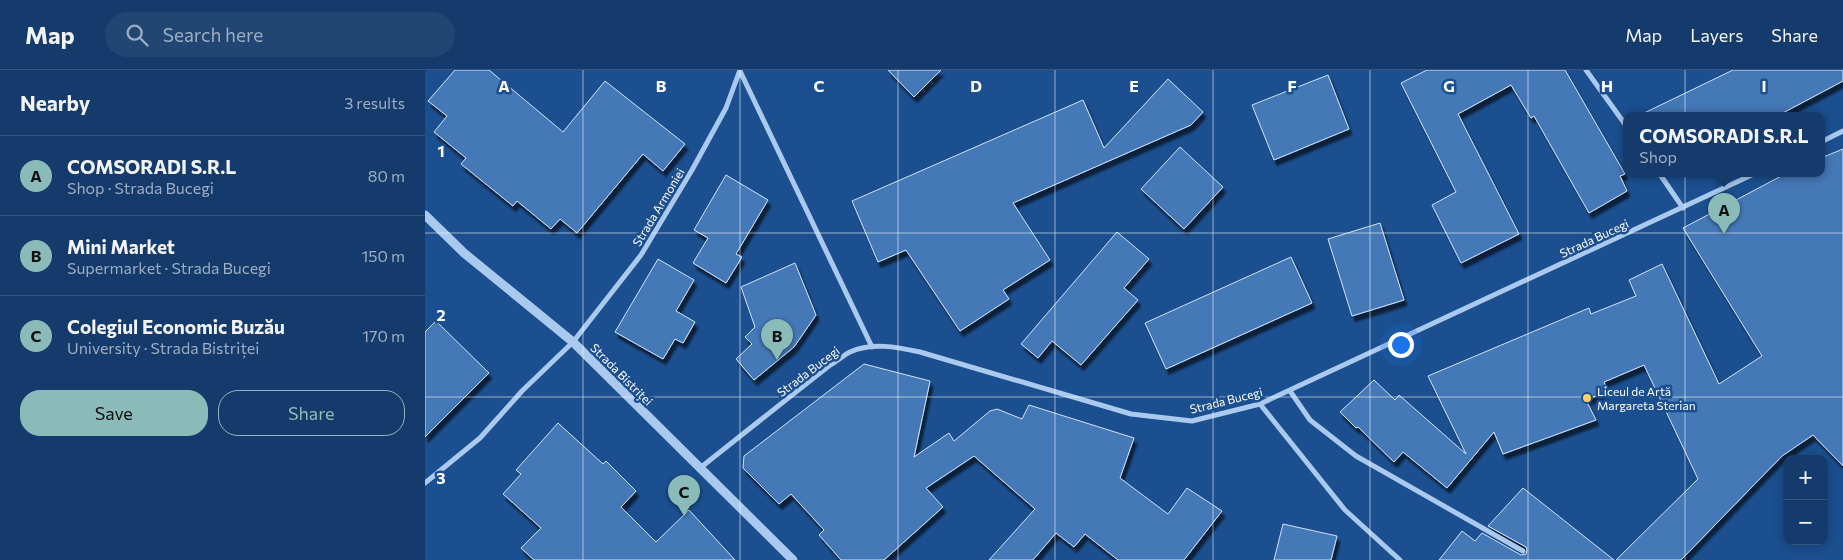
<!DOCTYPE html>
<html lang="en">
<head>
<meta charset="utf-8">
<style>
  :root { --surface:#143b6b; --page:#214673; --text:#f1f3f6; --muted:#9dadc1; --line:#33557e; --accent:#8bbbb9 }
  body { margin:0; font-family:Commissioner,sans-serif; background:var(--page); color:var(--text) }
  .controls { position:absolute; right:15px; bottom:15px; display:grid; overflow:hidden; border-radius:10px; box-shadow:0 2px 12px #0003 }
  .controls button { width:45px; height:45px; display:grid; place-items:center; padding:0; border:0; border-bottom:1px solid var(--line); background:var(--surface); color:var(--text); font:25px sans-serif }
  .you { position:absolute; left:975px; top:274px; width:18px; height:18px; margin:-12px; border:4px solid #fff; border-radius:50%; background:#1a73e8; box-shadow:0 0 0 8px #1a73e833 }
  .badge { display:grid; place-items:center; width:32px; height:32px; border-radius:50%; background:var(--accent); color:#111; font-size:16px; font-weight:700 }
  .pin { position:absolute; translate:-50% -41px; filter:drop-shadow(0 1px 2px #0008) }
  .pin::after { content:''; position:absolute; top:26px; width:18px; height:15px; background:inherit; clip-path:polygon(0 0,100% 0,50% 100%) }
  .popup { position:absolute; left:1198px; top:42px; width:202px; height:65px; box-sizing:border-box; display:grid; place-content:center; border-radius:10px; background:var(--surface); filter:drop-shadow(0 1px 4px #0005); font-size:16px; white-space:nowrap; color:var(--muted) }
  .popup b { font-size:19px; color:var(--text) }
  .popup::after { content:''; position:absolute; left:50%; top:100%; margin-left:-10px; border:10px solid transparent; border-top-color:var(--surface) }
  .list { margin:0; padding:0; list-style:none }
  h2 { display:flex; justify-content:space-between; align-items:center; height:65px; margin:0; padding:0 20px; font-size:21px }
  h2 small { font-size:16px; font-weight:400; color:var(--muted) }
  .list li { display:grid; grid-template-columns:32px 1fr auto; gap:15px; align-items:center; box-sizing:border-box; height:80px; padding:0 20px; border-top:1px solid var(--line) }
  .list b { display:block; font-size:19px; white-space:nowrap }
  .list p { margin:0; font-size:16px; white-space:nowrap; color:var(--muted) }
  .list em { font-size:16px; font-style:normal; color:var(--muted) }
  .actions { display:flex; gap:10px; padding:15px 20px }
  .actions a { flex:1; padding:11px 0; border:1px solid var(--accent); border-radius:20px; text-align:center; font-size:18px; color:var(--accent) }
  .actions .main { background:var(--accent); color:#111 }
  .icon { flex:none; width:28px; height:28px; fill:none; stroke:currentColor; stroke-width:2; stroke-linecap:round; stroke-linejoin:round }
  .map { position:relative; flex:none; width:1418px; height:490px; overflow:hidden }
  header { display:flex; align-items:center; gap:30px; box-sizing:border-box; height:70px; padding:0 25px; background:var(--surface); border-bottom:1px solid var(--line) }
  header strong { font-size:24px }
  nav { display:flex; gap:28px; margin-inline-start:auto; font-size:18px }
  .search { width:350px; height:45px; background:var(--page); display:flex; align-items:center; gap:12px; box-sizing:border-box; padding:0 18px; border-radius:28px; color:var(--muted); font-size:19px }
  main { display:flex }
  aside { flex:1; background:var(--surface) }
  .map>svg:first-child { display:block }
  .building { fill:#4478b7; stroke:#cfe3fa; filter:url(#shadow) }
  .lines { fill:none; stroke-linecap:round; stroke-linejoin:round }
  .minor { stroke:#a9c9ee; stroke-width:5 }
  .tertiary { stroke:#a9c9ee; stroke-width:9 }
  .grid { fill:none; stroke:#fff; stroke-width:1; stroke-opacity:0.55 }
  .poi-dot { fill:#ffd166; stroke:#1b4f8f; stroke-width:2 }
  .labels { text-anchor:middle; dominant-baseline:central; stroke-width:5; stroke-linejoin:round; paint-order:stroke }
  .street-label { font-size:12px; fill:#fff; stroke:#1b4f8f }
  .poi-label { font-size:12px; fill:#fff; stroke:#1b4f8f; text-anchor:start }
  .grid-label { font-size:16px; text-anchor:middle; font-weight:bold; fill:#fff; stroke:#1b4f8f; stroke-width:5; stroke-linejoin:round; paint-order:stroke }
</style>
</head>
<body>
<header>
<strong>Map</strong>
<div class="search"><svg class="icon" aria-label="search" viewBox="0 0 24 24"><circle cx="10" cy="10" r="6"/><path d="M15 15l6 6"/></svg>Search here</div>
<nav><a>Map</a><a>Layers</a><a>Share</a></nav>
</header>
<main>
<aside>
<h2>Nearby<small>3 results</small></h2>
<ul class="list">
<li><span class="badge">A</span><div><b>COMSORADI S.R.L</b><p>Shop · Strada Bucegi</p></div><em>80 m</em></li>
<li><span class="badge">B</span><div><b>Mini Market</b><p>Supermarket · Strada Bucegi</p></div><em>150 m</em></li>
<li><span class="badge">C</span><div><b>Colegiul Economic Buzău</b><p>University · Strada Bistriței</p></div><em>170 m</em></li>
</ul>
<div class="actions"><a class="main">Save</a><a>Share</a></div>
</aside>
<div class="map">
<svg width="1418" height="490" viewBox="0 0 1418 490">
  <defs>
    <filter id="shadow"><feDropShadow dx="3" dy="5.5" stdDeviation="1" flood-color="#0009"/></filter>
  </defs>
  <rect width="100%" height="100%" fill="#1b4f8f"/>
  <path class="building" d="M30,0H64L138,62L180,11L260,74L238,101L218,84L152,163L135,149L126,159L92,131L88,136L36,94L41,88L9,62L22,46L3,31Z
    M463,0H516L489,27Z
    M1002,0H1140L1200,104L1195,106L1202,121L1164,143L1109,46L1106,48L1086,15L1033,44L1094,164L1036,193L1007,135L1031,122L976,13Z
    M1308,0H1418V11L1354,45H1215Z
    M903,5L924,59L849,90L827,35Z
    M743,9L778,42L766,55L588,133L625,190L578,220L584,229L535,261L481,180L453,192L427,131L658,30L679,78Z
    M755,77L798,117L759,159L716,119Z
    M1418,79V396L1388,365L1357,386L1256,490H1191L1273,409L1219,295L1179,312L1183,321L1161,330L1171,350L1078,384L1069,362L1022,418L978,382L969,392L933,357L931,358L915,342L949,310L970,330L974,325L1041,384L1003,306L1164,238L1166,244L1211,226L1204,210L1237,194L1294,314L1337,286L1258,158L1362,103H1396V88Z
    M301,105L343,130L311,184L317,187L301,213L268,193L283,168L269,160Z
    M955,153L979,230L927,246L903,169Z
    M692,162L724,189L699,218L713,230L656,295L627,271L613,288L596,274Z
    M866,187L887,233L741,299L720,253Z
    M233,189L269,210L251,241L270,252L258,273L250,269L238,289L190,262Z
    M370,193L391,245L369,277L329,310L311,289L327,274L320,267L330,257L316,217Z
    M11,251L64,303L0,367V262Z
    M439,294L505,311L489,387L524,363L529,371L565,341L572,339L597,349L604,335L709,368L695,408L743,444L762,418L797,441L759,490H693L660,464L649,477L631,463L608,490H564L610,439L549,386L501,418L518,437L459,490H416L394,465L399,460L366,424L354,434L318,398L319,386Z
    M133,353L178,394L181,391L211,421L196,437L231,472L264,440L310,490H109L96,478L116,458L78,424L96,404L91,400Z
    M1098,418L1189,490H1014L1037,461L1050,471L1057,463L1096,485L1101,484L1102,480L1101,477L1063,456Z
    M858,454L912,466L906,490H849Z"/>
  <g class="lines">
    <path class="minor" d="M1161,0L1202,57
      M315,1L447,277
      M1396,72L1418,61
      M1234,103L1258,138
      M865,321L885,350L931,386L1098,481
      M835,334L920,440L975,490
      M275,398L405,295C412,291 419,285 425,282C447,272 472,277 495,282L706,344L767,351L835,334L1331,103
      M0,413L55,368L97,321L148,272L216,185L267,100L301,38L315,0"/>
    <path class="tertiary" d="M0,145L39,183L148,272L368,490"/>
  </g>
  <path class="grid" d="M158,0V490M315,0V490M473,0V490M630,0V490M788,0V490M945,0V490M1103,0V490M1260,0V490M0,163H1418M0,327H1418"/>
  <circle class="poi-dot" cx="1162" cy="328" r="5"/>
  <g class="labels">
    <g class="street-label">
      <text transform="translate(233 137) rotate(-59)">Strada Armoniei</text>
      <text transform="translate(1169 168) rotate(-25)">Strada Bucegi</text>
      <text transform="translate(383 301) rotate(-37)">Strada Bucegi</text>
      <text transform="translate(197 304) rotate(45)">Strada Bistriței</text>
      <text transform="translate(801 330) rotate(-14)">Strada Bucegi</text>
    </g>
    <g class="poi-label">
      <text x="1172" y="321">Liceul de Artă<tspan x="1172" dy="14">Margareta Sterian</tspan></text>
    </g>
  </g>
  <g class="grid-label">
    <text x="79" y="22">A</text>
    <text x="236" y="22">B</text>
    <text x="394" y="22">C</text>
    <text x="551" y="22">D</text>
    <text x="709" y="22">E</text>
    <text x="867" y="22">F</text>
    <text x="1024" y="22">G</text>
    <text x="1182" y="22">H</text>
    <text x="1339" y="22">I</text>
    <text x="16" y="87">1</text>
    <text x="16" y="251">2</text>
    <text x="16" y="414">3</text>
  </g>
</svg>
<div class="controls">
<button>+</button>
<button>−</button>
</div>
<div class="you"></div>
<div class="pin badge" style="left:1299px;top:164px">A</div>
<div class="popup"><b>COMSORADI S.R.L</b>Shop</div>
<div class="pin badge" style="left:352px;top:290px">B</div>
<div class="pin badge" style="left:259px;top:446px">C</div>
</div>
</main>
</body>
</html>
